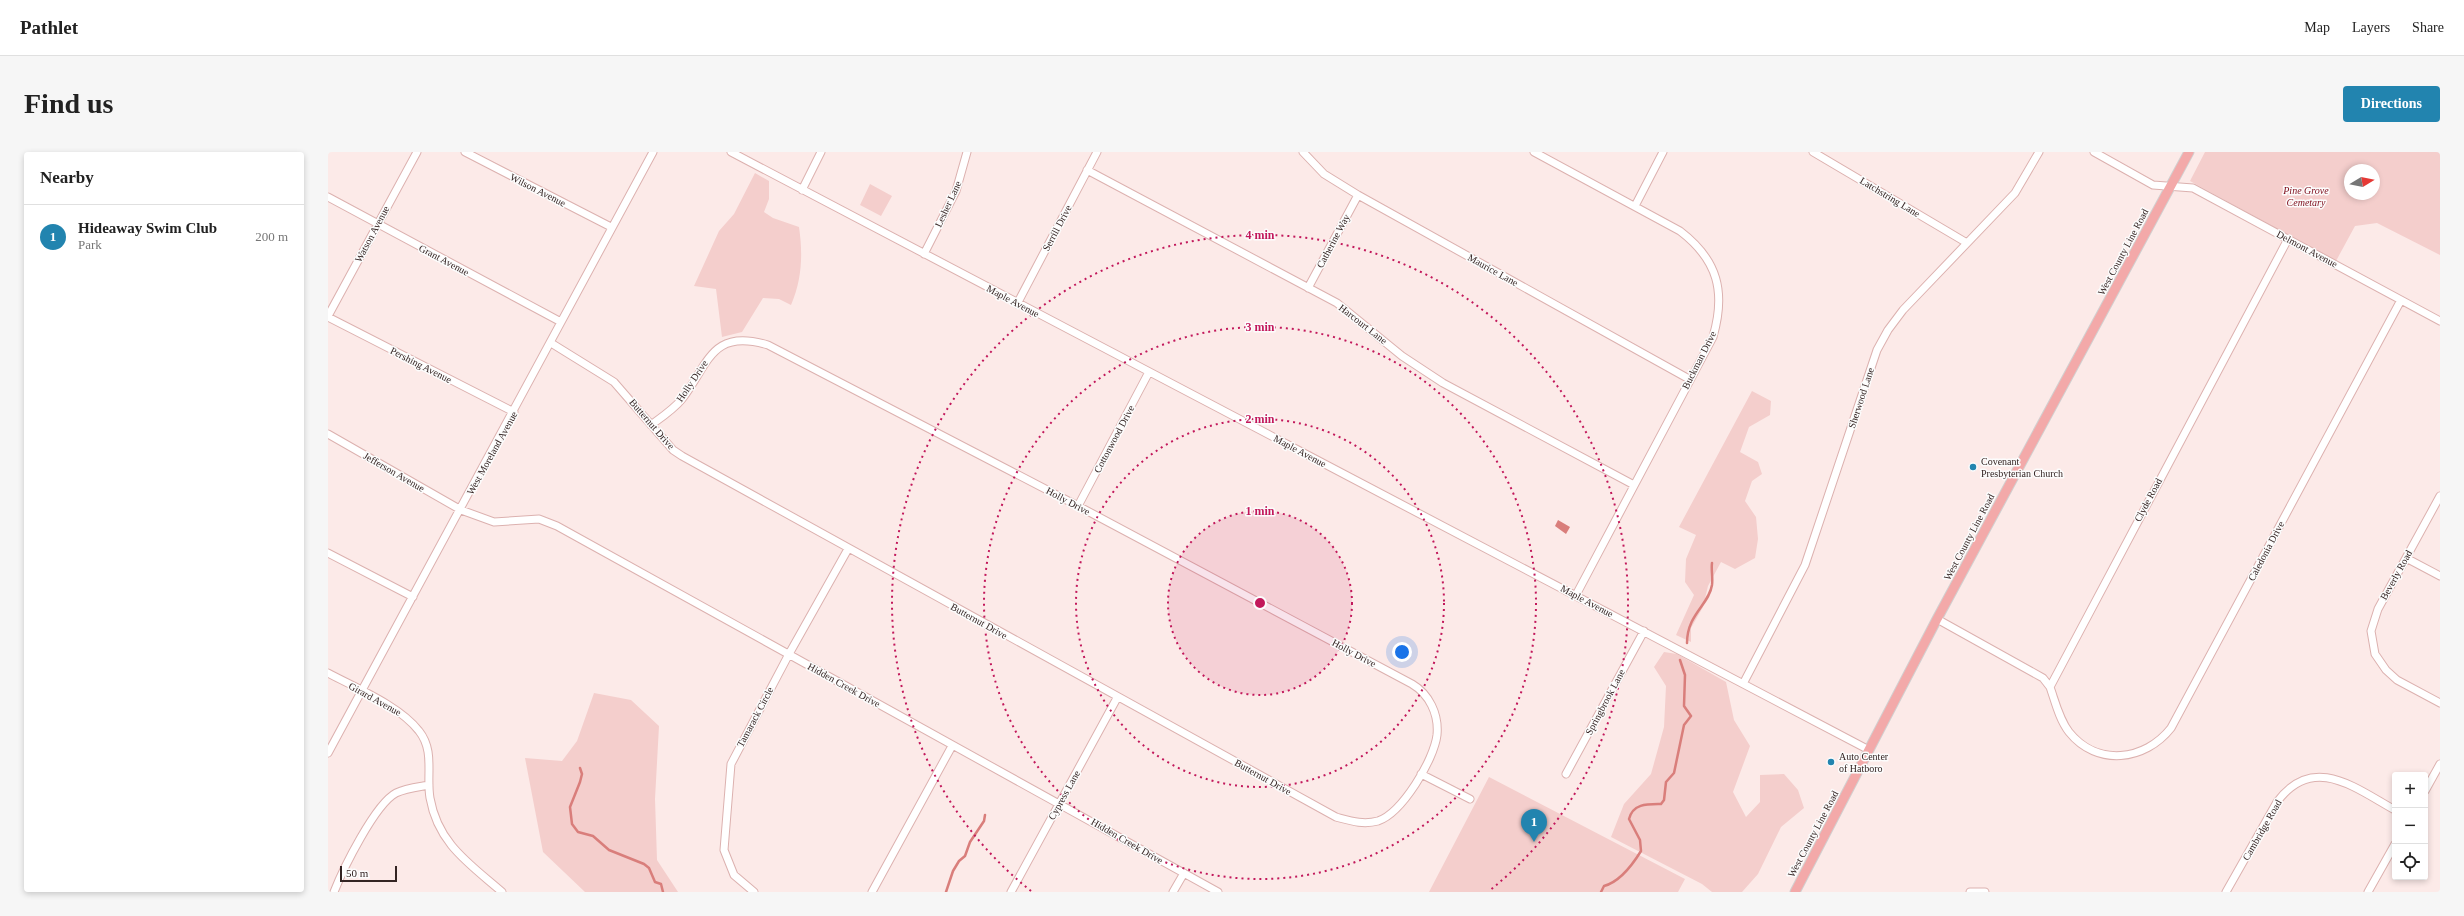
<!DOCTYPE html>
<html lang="en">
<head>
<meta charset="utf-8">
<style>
  :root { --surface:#fff; --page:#f6f6f6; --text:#222; --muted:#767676; --line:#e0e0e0; --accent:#2284af }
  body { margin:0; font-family:Georgia,serif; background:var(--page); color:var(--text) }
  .controls { position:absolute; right:12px; bottom:12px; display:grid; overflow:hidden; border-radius:4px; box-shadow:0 2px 6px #0003 }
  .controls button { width:36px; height:36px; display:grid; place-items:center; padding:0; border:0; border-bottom:1px solid var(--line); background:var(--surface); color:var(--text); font:20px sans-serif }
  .compass { position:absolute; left:2016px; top:12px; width:36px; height:36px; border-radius:50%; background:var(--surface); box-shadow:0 2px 6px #0003; rotate:80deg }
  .scale { position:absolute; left:12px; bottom:10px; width:57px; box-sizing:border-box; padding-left:4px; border:2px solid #342423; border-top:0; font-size:11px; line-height:14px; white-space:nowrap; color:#342423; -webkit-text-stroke:3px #fcfcfc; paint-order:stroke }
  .you { position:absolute; left:1074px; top:500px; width:14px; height:14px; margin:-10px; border:3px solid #fff; border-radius:50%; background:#1a73e8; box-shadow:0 0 0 6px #1a73e833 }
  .badge { display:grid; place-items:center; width:26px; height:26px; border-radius:50%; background:var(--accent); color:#fff; font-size:13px; font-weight:700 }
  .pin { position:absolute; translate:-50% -33px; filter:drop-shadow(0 1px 2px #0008) }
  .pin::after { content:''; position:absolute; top:21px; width:14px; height:12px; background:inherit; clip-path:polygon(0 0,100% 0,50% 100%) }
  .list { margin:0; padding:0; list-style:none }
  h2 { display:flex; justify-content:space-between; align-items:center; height:52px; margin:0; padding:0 16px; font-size:17px }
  h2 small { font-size:13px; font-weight:400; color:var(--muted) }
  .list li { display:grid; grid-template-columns:26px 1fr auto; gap:12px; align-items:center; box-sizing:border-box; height:64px; padding:0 16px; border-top:1px solid var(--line) }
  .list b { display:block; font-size:15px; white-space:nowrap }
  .list p { margin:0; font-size:13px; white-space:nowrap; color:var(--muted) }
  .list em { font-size:13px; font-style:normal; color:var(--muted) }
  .icon { flex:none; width:22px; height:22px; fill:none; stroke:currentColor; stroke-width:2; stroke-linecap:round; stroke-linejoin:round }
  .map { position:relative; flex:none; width:2112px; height:740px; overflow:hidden; border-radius:4px }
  header { display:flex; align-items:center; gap:24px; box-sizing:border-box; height:56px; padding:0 20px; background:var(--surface); border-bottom:1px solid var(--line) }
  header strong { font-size:19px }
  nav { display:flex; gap:22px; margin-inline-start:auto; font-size:14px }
  .intro { display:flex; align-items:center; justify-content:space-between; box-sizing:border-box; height:96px; padding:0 24px }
  h1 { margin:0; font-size:28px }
  .button { padding:10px 18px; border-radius:4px; background:var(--accent); color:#fff; font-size:14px; font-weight:700 }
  main { display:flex; gap:24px; padding:0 24px }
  aside { flex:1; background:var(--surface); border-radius:4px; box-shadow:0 2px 6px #0003 }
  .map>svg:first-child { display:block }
  .green { fill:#f4cecc; fill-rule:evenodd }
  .water { fill:#d97e7b }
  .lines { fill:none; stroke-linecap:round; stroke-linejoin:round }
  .stream { stroke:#d97e7b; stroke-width:2.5 }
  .minor-casing { stroke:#dcb1af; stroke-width:9 }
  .major-casing { stroke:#d2cfcf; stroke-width:11 }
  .minor { stroke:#fff; stroke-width:7 }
  .major { stroke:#f3a9a9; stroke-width:9 }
  .ring { fill:none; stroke:#c2185b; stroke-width:2; stroke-dasharray:2 4 }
  .poi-dot { fill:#2284af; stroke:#fcfcfc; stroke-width:1.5 }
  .labels { text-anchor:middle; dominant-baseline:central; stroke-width:3; stroke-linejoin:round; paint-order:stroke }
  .street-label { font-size:10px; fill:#342423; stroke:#fcfcfc }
  .park-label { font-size:10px; font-style:italic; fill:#7e0d1b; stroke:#fcfcfc }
  .poi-label { font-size:10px; fill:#342423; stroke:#fcfcfc; text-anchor:start }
  .centre { fill:#c2185b; stroke:#fcfcfc; stroke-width:2 }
  .ring-label { font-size:12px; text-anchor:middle; font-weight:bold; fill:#c2185b; stroke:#fcfcfc; stroke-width:3; stroke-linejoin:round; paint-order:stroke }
</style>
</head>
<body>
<header>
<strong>Pathlet</strong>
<nav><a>Map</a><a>Layers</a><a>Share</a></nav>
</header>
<div class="intro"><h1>Find us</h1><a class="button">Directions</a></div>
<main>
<aside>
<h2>Nearby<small></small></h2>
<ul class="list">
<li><span class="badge">1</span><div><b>Hideaway Swim Club</b><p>Park</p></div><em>200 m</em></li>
</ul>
</aside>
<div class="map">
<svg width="2112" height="740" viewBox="0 0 2112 740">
  <rect width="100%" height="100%" fill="#fceae8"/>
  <path class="green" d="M1877,0H2112V103L2049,71L2027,74L2008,109L1862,29ZM2022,18H2046V42H2022Z
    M427,21L441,29V47L436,60L445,66L471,75C475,102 474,128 463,153L451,147L435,146L414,180L394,185L388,137L366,134L391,79L406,62Z
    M542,32L564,44L553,64L532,53Z
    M1424,239L1443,249L1442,263L1421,275L1412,300L1430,310L1434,322L1424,329L1417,349L1428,365L1430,387L1427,406L1407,417L1393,410L1380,434L1375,455L1363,476V490L1348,483L1366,443L1357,430L1358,407L1368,383L1351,375Z
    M1336,500L1349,502L1398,530L1406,568L1422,594L1405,640L1418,665L1432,650V623L1456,622L1470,638L1476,656L1453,675L1430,722L1414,740H1384L1374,732L1283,685L1296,652L1323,622L1336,575L1338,534L1326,515Z
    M266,541L303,548L331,574L327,647L329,708L350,740H257L215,700L197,606L234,609L249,589Z
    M1161,625L1357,727L1350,740H1101Z"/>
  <path class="water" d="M1230,368L1242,375L1238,382L1227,374Z"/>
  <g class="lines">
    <path class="stream" d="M1359,491C1359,462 1381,453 1384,433C1385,425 1383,418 1384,411
      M252,616L254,622L252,630L242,655L244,672L250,680L265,684L281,698L316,712L321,716L327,730L333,732L335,740
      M618,740L625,719L631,709L637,704L642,690L656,669L657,663
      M1273,740L1276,734C1291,730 1305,712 1313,699L1312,688L1301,667C1305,651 1320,652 1333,652L1336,648L1338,630L1346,621L1356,573L1363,564L1356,554L1357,523L1352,508"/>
    <g class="minor-casing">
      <path id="minor" d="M137,0L283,75
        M403,0C781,202 1163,396 1541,598
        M975,0L996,22L1030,43L1361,227
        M1206,0L1352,79C1390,108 1398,140 1385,185L1248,443
        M1485,0L1639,91
        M1766,0L1825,33L1865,36L2112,169
        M759,18L1009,151L1074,204L1115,231L1306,333
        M474,38L493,0
        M0,45L233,170
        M1307,54L1335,0
        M1960,87L1722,535C1727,549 1731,567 1741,580C1769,615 1817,609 1843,576L2073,148
        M596,102L628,39L639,0
        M980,136L1030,43
        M689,152L769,0
        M0,164L89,0
        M0,165L186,260
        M223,191L286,230L345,298L354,304L1008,665C1023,669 1035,673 1050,669C1074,661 1106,608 1109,583C1111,562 1101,542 1084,532L750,354L440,193C383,176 381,212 354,247C346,257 334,265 323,273
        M0,282L133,358L166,370L211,367L229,374L890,740
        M2112,344L2050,457L2043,479L2047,502L2058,518L2069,528L2112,551
        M750,354L821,220
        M0,401L85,445
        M2078,406L2112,424
        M1609,467L1715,526L1722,535
        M0,521C28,536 72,554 91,579C107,599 98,623 102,646C110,692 142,712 174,740
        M1416,530L1477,413L1549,198L1560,178L1575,158L1687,41L1711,0
        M0,601L325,0
        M1093,622L1142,647
        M1238,622L1316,479
        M2097,639L2112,612
        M6,740C15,717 47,652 68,641C78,636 90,635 101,633
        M426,740L406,723L396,698L403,612L461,502L520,397
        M544,740L624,594
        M683,740L789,546
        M845,740L856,721
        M1642,740H1657
        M1898,740L1949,650C1985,601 2027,636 2067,658
        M2040,740L2067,692"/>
    </g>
    <g class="major-casing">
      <path id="major" d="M1467,740L1609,467L1861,0"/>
    </g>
    <use href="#minor" class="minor"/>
    <use href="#major" class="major"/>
  </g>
  <circle cx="932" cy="451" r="92" fill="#c2185b" fill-opacity=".12"/>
  <g class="ring">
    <circle cx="932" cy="451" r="92"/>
    <circle cx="932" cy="451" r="184"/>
    <circle cx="932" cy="451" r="276"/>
    <path d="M703 739A368 368 0 1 1 1161 739"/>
  </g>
  <g class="poi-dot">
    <circle cx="1645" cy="315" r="4"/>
    <circle cx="1503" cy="610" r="4"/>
  </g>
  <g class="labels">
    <g class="street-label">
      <text transform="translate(210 38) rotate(27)">Wilson Avenue</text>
      <text transform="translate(1562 45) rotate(31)">Latchstring Lane</text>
      <text transform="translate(620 52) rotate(-65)">Lesher Lane</text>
      <text transform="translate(729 76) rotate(-62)">Serrill Drive</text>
      <text transform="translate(44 82) rotate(-62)">Watson Avenue</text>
      <text transform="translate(1005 89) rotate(-62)">Catherine Way</text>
      <text transform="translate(1979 97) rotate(28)">Delmont Avenue</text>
      <text transform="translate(1795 100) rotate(-62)">West County Line Road</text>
      <text transform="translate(116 108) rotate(28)">Grant Avenue</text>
      <text transform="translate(1165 118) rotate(29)">Maurice Lane</text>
      <text transform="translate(685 149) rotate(28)">Maple Avenue</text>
      <text transform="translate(1035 172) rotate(38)">Harcourt Lane</text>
      <text transform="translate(1371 208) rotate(-63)">Buckman Drive</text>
      <text transform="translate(93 213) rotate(27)">Pershing Avenue</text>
      <text transform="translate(364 229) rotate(-56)">Holly Drive</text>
      <text transform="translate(1533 246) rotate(-72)">Sherwood Lane</text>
      <text transform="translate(324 272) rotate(49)">Butternut Drive</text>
      <text transform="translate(786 287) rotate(-62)">Cottonwood Drive</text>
      <text transform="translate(972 299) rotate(28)">Maple Avenue</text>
      <text transform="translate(164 301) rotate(-61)">West Moreland Avenue</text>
      <text transform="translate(66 320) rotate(30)">Jefferson Avenue</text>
      <text transform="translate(1820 348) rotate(-62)">Clyde Road</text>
      <text transform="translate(740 349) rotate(28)">Holly Drive</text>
      <text transform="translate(1641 385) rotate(-62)">West County Line Road</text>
      <text transform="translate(1938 399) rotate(-62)">Caledonia Drive</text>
      <text transform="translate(2068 423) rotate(-61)">Beverly Road</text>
      <text transform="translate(1259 449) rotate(28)">Maple Avenue</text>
      <text transform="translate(651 469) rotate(29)">Butternut Drive</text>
      <text transform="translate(1026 501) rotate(28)">Holly Drive</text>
      <text transform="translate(516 533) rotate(29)">Hidden Creek Drive</text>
      <text transform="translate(47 547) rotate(29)">Girard Avenue</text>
      <text transform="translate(1277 550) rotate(-62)">Springbrook Lane</text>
      <text transform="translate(427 565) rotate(-62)">Tamarack Circle</text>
      <text transform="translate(935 625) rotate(29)">Butternut Drive</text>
      <text transform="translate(736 643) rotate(-61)">Cypress Lane</text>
      <text transform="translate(1934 678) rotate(-60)">Cambridge Road</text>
      <text transform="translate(1485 682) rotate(-62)">West County Line Road</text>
      <text transform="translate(799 689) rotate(30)">Hidden Creek Drive</text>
    </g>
    <g class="park-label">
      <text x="1978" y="38">Pine Grove<tspan x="1978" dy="12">Cemetary</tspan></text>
    </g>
    <g class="poi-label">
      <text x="1653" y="309">Covenant<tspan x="1653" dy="12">Presbyterian Church</tspan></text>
      <text x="1511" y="604">Auto Center<tspan x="1511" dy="12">of Hatboro</tspan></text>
    </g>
  </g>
  <circle cx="932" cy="451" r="6" class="centre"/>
  <g class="ring-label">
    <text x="932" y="87">4 min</text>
    <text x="932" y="179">3 min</text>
    <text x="932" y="271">2 min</text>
    <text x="932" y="363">1 min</text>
  </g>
</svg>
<div class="controls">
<button>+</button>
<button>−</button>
<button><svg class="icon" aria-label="locate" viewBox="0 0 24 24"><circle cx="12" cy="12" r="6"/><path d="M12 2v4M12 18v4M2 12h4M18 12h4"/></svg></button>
</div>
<svg class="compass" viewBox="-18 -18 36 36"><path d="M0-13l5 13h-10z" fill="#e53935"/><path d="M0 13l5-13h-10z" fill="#767676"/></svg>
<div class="scale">50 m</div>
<div class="you"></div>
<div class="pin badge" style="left:1206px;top:690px">1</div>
</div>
</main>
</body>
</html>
